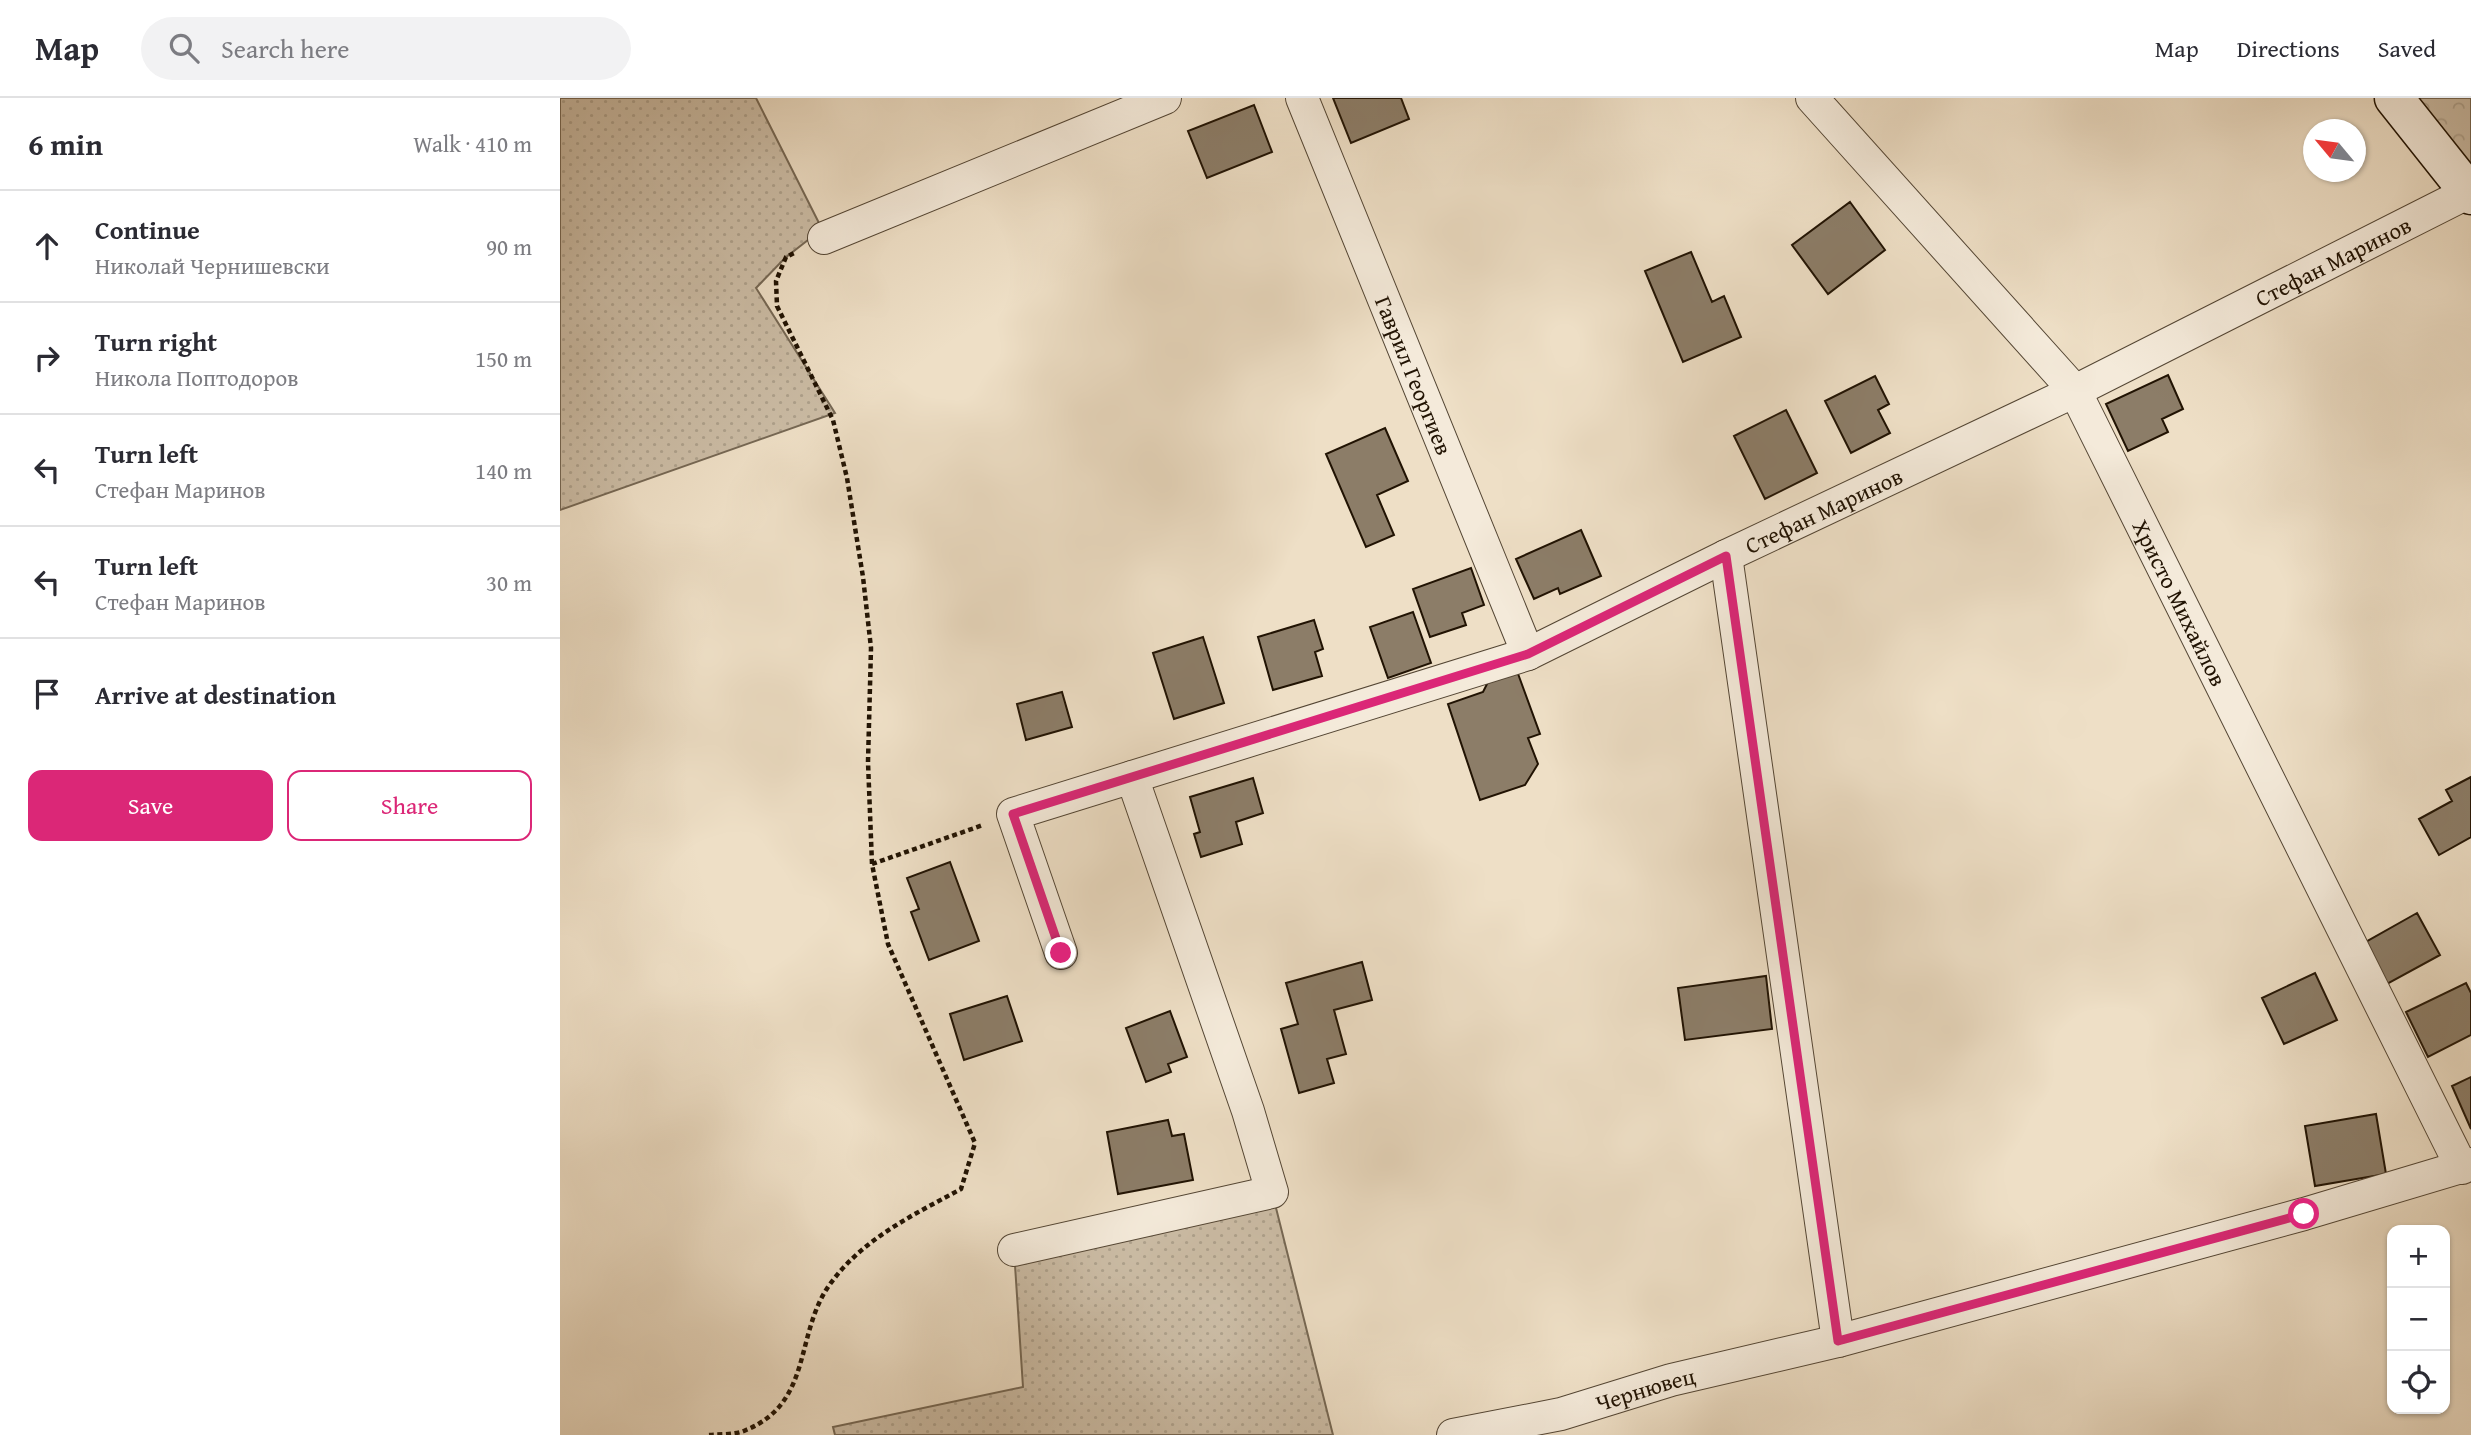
<!DOCTYPE html>
<html lang="en">
<head>
<meta charset="utf-8">
<style>
  :root { --surface:#fff; --page:#f2f2f3; --text:#2b2b33; --muted:#7c7c81; --line:#e1e1e2; --accent:#db2777 }
  body { margin:0; font-family:"Gentium Book Plus",serif; background:var(--page); color:var(--text) }
  .controls { position:absolute; right:21px; bottom:21px; display:grid; overflow:hidden; border-radius:14px; box-shadow:0 2px 5px #0004 }
  .controls button { width:63px; height:63px; display:grid; place-items:center; padding:0; border:0; border-bottom:2px solid var(--line); background:var(--surface); color:var(--text); font:35px sans-serif }
  .compass { position:absolute; left:1743px; top:21px; width:63px; height:63px; border-radius:50%; background:var(--surface); box-shadow:0 2px 5px #0004; rotate:299deg }
  .stop { position:absolute; width:21px; height:21px; margin:-16px; border:5px solid #db2777; border-radius:50%; background:#fff }
  .stop.end { background:#db2777; border-color:#fff; box-shadow:0 2px 7px #0008 }
  .list { margin:0; padding:0; list-style:none }
  h2 { display:flex; justify-content:space-between; align-items:center; height:91px; margin:0; padding:0 28px; font-size:30px }
  h2 small { font-size:23px; font-weight:400; color:var(--muted) }
  .list li { display:grid; grid-template-columns:46px 1fr auto; gap:21px; align-items:center; box-sizing:border-box; height:112px; padding:0 28px; border-top:2px solid var(--line) }
  .list b { display:block; font-size:26px; white-space:nowrap }
  .list p { margin:0; font-size:23px; white-space:nowrap; color:var(--muted) }
  .list em { font-size:23px; font-style:normal; color:var(--muted) }
  .actions { display:flex; gap:14px; padding:21px 28px }
  .actions a { flex:1; padding:16px 0; border:2px solid var(--accent); border-radius:14px; text-align:center; font-size:24px; color:var(--accent) }
  .actions .main { background:var(--accent); color:#fff }
  .icon { flex:none; width:38px; height:38px; fill:none; stroke:currentColor; stroke-width:2; stroke-linecap:round; stroke-linejoin:round }
  .map { position:relative; flex:none; width:1911px; height:1337px; overflow:hidden }
  header { display:flex; align-items:center; gap:42px; box-sizing:border-box; height:98px; padding:0 35px; background:var(--surface); border-bottom:2px solid var(--line) }
  header strong { font-size:33px }
  nav { display:flex; gap:38px; margin-inline-start:auto; font-size:24px }
  .search { width:490px; height:63px; background:var(--page); display:flex; align-items:center; gap:18px; box-sizing:border-box; padding:0 24px; border-radius:38px; color:var(--muted); font-size:26px }
  main { display:flex }
  aside { flex:1; background:var(--surface) }
  .map>svg:first-child { display:block }
  .grass { fill:url(#grass-dots); stroke:#766854; stroke-width:2 }
  .park { fill:url(#park-crowns); stroke:#766854; stroke-width:2 }
  .building { fill:#8c7d68; stroke:#211303; stroke-width:2 }
  .lines { fill:none; stroke-linecap:round; stroke-linejoin:round }
  .minor-casing { stroke:#544634; stroke-width:34 }
  .secondary-casing { stroke:#211303; stroke-width:41 }
  .path { stroke:#211303; stroke-width:4.5; stroke-dasharray:5 3.5; stroke-linecap:butt }
  .minor { stroke:#f4eada; stroke-width:32 }
  .secondary { stroke:#f4eada; stroke-width:38 }
  .route { stroke:#db2777; stroke-width:9 }
  .labels { text-anchor:middle; dominant-baseline:central; stroke-width:5; stroke-linejoin:round; paint-order:stroke }
  .street-label { font-size:23px; fill:#211303; stroke:#f4eada }
</style>
</head>
<body>
<header>
<strong>Map</strong>
<div class="search"><svg class="icon" aria-label="search" viewBox="0 0 24 24"><circle cx="10" cy="10" r="6"/><path d="M15 15l6 6"/></svg>Search here</div>
<nav><a>Map</a><a>Directions</a><a>Saved</a></nav>
</header>
<main>
<aside>
<h2>6 min<small>Walk · 410 m</small></h2>
<ul class="list">
<li><svg class="icon" aria-label="ahead" viewBox="0 0 24 24"><path d="M12 20V5M6 11l6-6 6 6"/></svg><div><b>Continue</b><p>Николай Чернишевски</p></div><em>90 m</em></li>
<li><svg class="icon" aria-label="right" viewBox="0 0 24 24"><path d="M7 20v-9h11M14 6l5 5-5 5"/></svg><div><b>Turn right</b><p>Никола Поптодоров</p></div><em>150 m</em></li>
<li><svg class="icon" aria-label="left" viewBox="0 0 24 24"><path d="M17 20v-9H6M10 6l-5 5 5 5"/></svg><div><b>Turn left</b><p>Стефан Маринов</p></div><em>140 m</em></li>
<li><svg class="icon" aria-label="left" viewBox="0 0 24 24"><path d="M17 20v-9H6M10 6l-5 5 5 5"/></svg><div><b>Turn left</b><p>Стефан Маринов</p></div><em>30 m</em></li>
<li><svg class="icon" aria-label="arrive" viewBox="0 0 24 24"><path d="M6 21V4h12l-3 4 3 4H6"/></svg><div><b>Arrive at destination</b></div></li>
</ul>
<div class="actions"><a class="main">Save</a><a>Share</a></div>
</aside>
<div class="map">
<svg width="1911" height="1337" viewBox="0 0 1911 1337">
  <defs>
    <pattern id="grass-dots" width="8" height="8" patternUnits="userSpaceOnUse" patternTransform="scale(1.75)"><rect width="8" height="8" fill="#cbbca5"/><path d="M2 2h.1M6 6h.1" fill="none" stroke="#aea18c" stroke-width="1.8" stroke-linecap="round"/></pattern>
    <pattern id="park-crowns" width="20" height="18" patternUnits="userSpaceOnUse" patternTransform="scale(1.75)"><rect width="20" height="18" fill="#cbbca5"/><path d="M2 6a3 3 0 1 1 6 0M12 15a3 3 0 1 1 6 0" fill="none" stroke="#aea18c"/></pattern>
  </defs>
  <rect width="100%" height="100%" fill="#eedfc6"/>
  <filter id="stains"><feTurbulence type="fractalNoise" baseFrequency=".00286" numOctaves="4"/><feColorMatrix values="0 0 0 0 .2 0 0 0 0 .09 0 0 0 0 .02 0 0 0 .5 -.17"/></filter>
  <radialGradient id="worn" r=".72"><stop offset=".6" stop-color="#630" stop-opacity="0"/><stop offset="1" stop-color="#630" stop-opacity=".3"/></radialGradient>
  <path class="grass" d="M0,0H196L262,131L225,160L196,190L275,315L0,412Z
    M712,1094L773,1337H275L273,1329L463,1289L454,1152Z"/>
  <path class="park" d="M1834,0H1911V97Z"/>
  <path class="building" d="M773,0H841L849,21L791,45Z
    M694,7L712,54L647,80L628,33Z
    M1290,104L1325,152L1268,196L1232,147Z
    M1131,154L1152,204L1164,198L1181,239L1123,264L1085,173Z
    M1608,277L1623,311L1602,321L1608,334L1568,353L1546,306Z
    M1315,278L1329,306L1318,312L1330,335L1291,355L1265,303Z
    M1226,312L1257,375L1205,401L1174,338Z
    M825,330L848,383L817,397L834,437L806,449L766,356Z
    M1021,432L1041,478L1000,496L998,490L974,501L956,461Z
    M911,470L924,507L902,515L906,527L870,539L853,491Z
    M853,514L871,565L828,580L810,529Z
    M754,522L763,551L755,554L762,578L713,592L698,539Z
    M643,539L664,605L614,621L593,555Z
    M957,573L980,636L968,640L978,666L965,687L920,702L888,606L923,594L928,584Z
    M502,594L512,629L466,642L457,606Z
    M1911,679V739L1879,757L1859,721L1892,703L1886,692Z
    M693,680L703,715L676,724L682,746L641,759L634,736L640,734L630,699Z
    M390,764L419,843L369,862L351,814L359,811L347,780Z
    M1857,815L1880,857L1827,886L1804,845Z
    M802,864L812,902L774,912L786,956L767,961L774,985L739,995L721,931L738,926L726,885Z
    M1755,875L1777,922L1724,946L1702,900Z
    M1206,878L1212,931L1125,942L1118,890Z
    M1906,885L1911,895V937L1868,959L1846,914Z
    M447,898L462,943L404,962L390,916Z
    M610,913L627,959L608,966L611,974L586,984L566,930Z
    M1911,979V1031L1892,988Z
    M1816,1016L1826,1076L1755,1088L1745,1028Z
    M608,1022L612,1038L624,1036L633,1082L558,1096L547,1034Z"/>
  <g class="lines">
    <g class="minor-casing">
      <g id="minor">
        <path id="s1" d="M742,0L968,556"/>
        <path id="s2" d="M1252,0L1515,293L1902,1070"/>
        <path d="M264,140L605,0"/>
        <path d="M1166,458L1278,1243"/>
        <path id="s3" d="M501,855L453,716L968,556L1166,458L1515,293L1909,94"/>
        <path d="M454,1152L712,1094L688,1013L572,679"/>
        <path id="s4" d="M893,1337L1001,1316L1111,1282L1278,1243L1744,1116L1911,1066"/>
      </g>
    </g>
    <g class="secondary-casing">
      <path id="secondary" d="M1834,0L1911,97"/>
    </g>
    <path class="path" d="M312,766L423,727
      M149,1337C161,1336 176,1337 186,1332C252,1305 235,1238 268,1189C300,1142 353,1117 401,1091L415,1045L328,846L312,766L308,664L311,550L303,479L287,380L273,322L217,208L216,183L226,159L236,154"/>
    <use href="#minor" class="minor"/>
    <use href="#secondary" class="secondary"/>
  </g>
  <g class="lines">
    <path class="route" d="M501,855L453,716L968,556L1166,458L1278,1243L1744,1116"/>
  </g>
  <g class="labels">
    <g class="street-label">
      <text stroke="none"><textPath href="#s3" startOffset="1582">Стефан Маринов</textPath></text>
      <text stroke="none"><textPath href="#s1" startOffset="299">Гаврил Георгиев</textPath></text>
      <text stroke="none"><textPath href="#s3" startOffset="1015">Стефан Маринов</textPath></text>
      <text stroke="none"><textPath href="#s2" startOffset="630">Христо Михайлов</textPath></text>
      <text stroke="none"><textPath href="#s4" startOffset="198">Чернювец</textPath></text>
    </g>
  </g>
  <rect width="100%" height="100%" filter="url(#stains)"/>
  <rect width="100%" height="100%" fill="url(#worn)"/>
</svg>
<div class="controls">
<button>+</button>
<button>−</button>
<button><svg class="icon" aria-label="locate" viewBox="0 0 24 24"><circle cx="12" cy="12" r="6"/><path d="M12 2v4M12 18v4M2 12h4M18 12h4"/></svg></button>
</div>
<svg class="compass" viewBox="-18 -18 36 36"><path d="M0-13l5 13h-10z" fill="#e53935"/><path d="M0 13l5-13h-10z" fill="#7c7c81"/></svg>
<div class="stop" style="left:1744px;top:1116px"></div>
<div class="stop end" style="left:501px;top:855px"></div>
</div>
</main>
</body>
</html>
